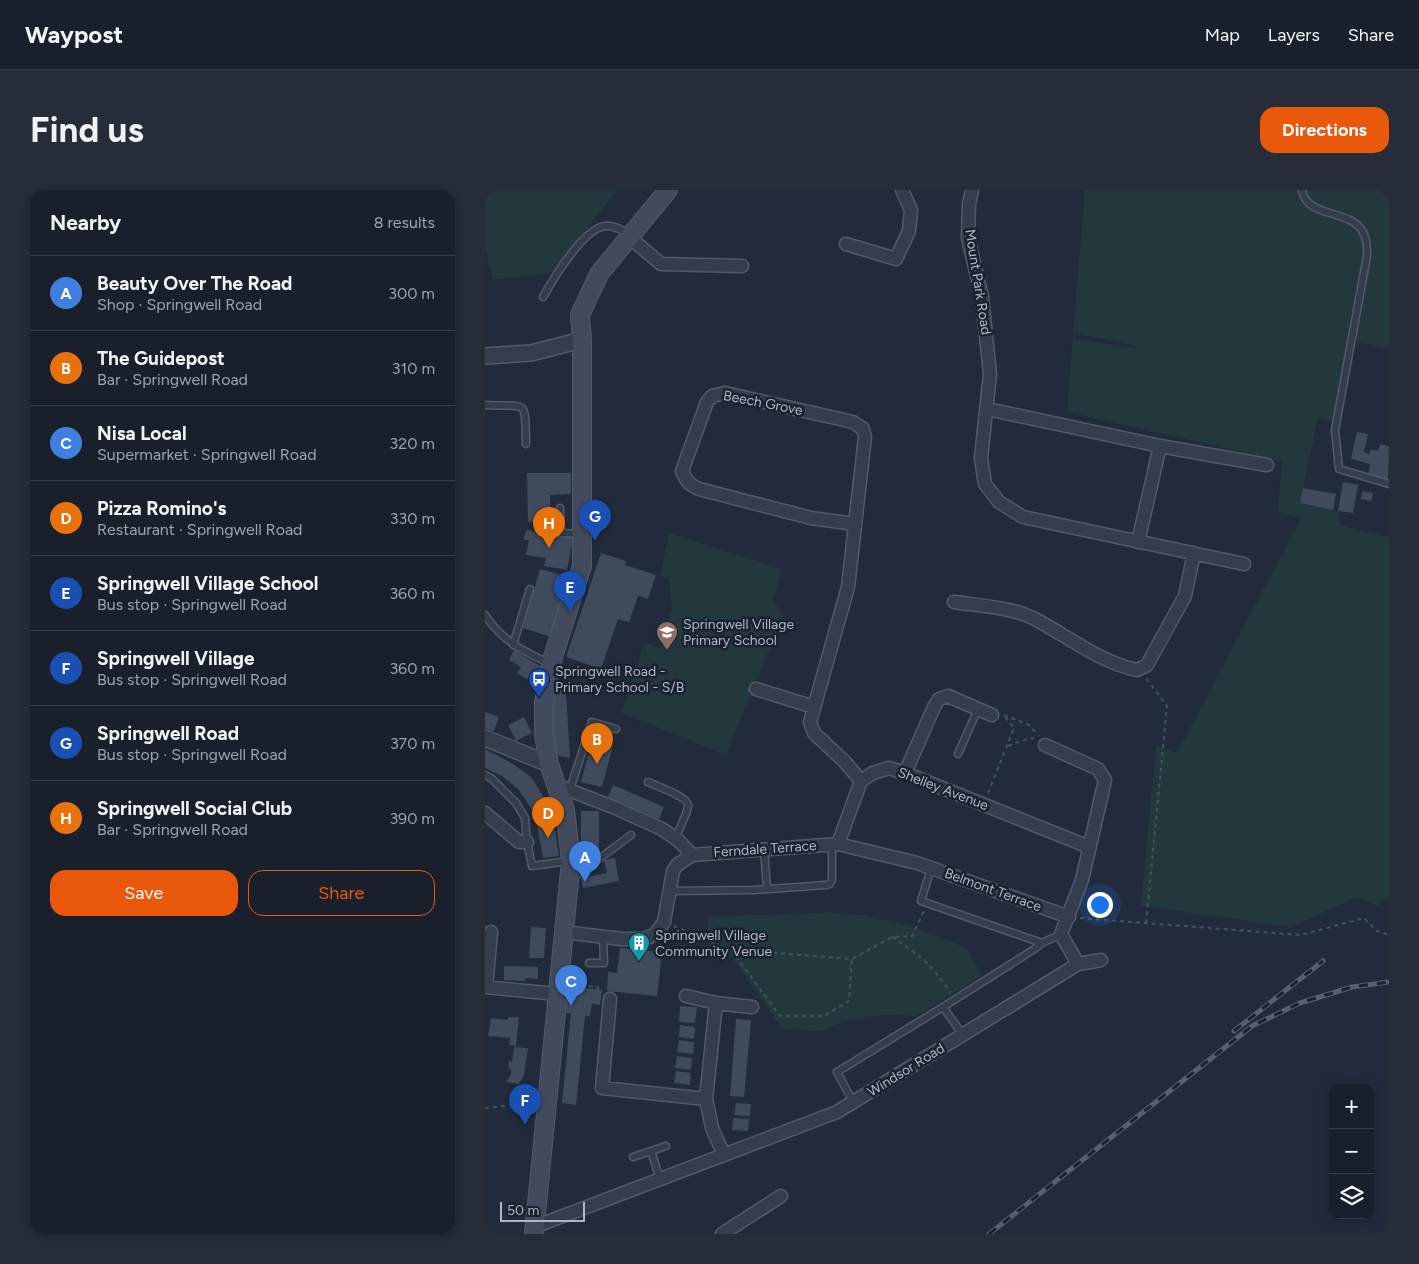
<!DOCTYPE html>
<html lang="en">
<head>
<meta charset="utf-8">
<style>
  :root { --surface:#19202c; --page:#262d38; --text:#f1f3f6; --muted:#9fa3a9; --line:#373e48; --accent:#ea580c }
  body { margin:0; font-family:Figtree,sans-serif; background:var(--page); color:var(--text) }
  .controls { position:absolute; right:15px; bottom:15px; display:grid; overflow:hidden; border-radius:10px; box-shadow:0 2px 12px #0003 }
  .controls button { width:45px; height:45px; display:grid; place-items:center; padding:0; border:0; border-bottom:1px solid var(--line); background:var(--surface); color:var(--text); font:25px sans-serif }
  .scale { position:absolute; left:15px; bottom:12px; width:85px; box-sizing:border-box; padding-left:5px; border:2px solid #afb7c7; border-top:0; font-size:14px; line-height:18px; white-space:nowrap; color:#afb7c7; -webkit-text-stroke:4px #1a222f; paint-order:stroke }
  .you { position:absolute; left:614px; top:714px; width:18px; height:18px; margin:-12px; border:4px solid #fff; border-radius:50%; background:#1a73e8; box-shadow:0 0 0 8px #1a73e833 }
  .badge { display:grid; place-items:center; width:32px; height:32px; border-radius:50%; background:var(--accent); color:#fff; font-size:16px; font-weight:700 }
  .pin { position:absolute; translate:-50% -41px; filter:drop-shadow(0 1px 2px #0008) }
  .pin::after { content:''; position:absolute; top:26px; width:18px; height:15px; background:inherit; clip-path:polygon(0 0,100% 0,50% 100%) }
  .list { margin:0; padding:0; list-style:none }
  h2 { display:flex; justify-content:space-between; align-items:center; height:65px; margin:0; padding:0 20px; font-size:21px }
  h2 small { font-size:16px; font-weight:400; color:var(--muted) }
  .list li { display:grid; grid-template-columns:32px 1fr auto; gap:15px; align-items:center; box-sizing:border-box; height:75px; padding:0 20px; border-top:1px solid var(--line) }
  .list b { display:block; font-size:19px; white-space:nowrap }
  .list p { margin:0; font-size:16px; white-space:nowrap; color:var(--muted) }
  .list em { font-size:16px; font-style:normal; color:var(--muted) }
  .actions { display:flex; gap:10px; padding:15px 20px }
  .actions a { flex:1; padding:11px 0; border:1px solid var(--accent); border-radius:15px; text-align:center; font-size:18px; color:var(--accent) }
  .actions .main { background:var(--accent); color:#fff }
  .icon { flex:none; width:28px; height:28px; fill:none; stroke:currentColor; stroke-width:2; stroke-linecap:round; stroke-linejoin:round }
  .map { position:relative; flex:none; width:904px; height:1044px; overflow:hidden; border-radius:15px }
  header { display:flex; align-items:center; gap:30px; box-sizing:border-box; height:70px; padding:0 25px; background:var(--surface); border-bottom:1px solid var(--line) }
  header strong { font-size:24px }
  nav { display:flex; gap:28px; margin-inline-start:auto; font-size:18px }
  .intro { display:flex; align-items:center; justify-content:space-between; box-sizing:border-box; height:120px; padding:0 30px }
  h1 { margin:0; font-size:35px }
  .button { padding:12px 22px; border-radius:15px; background:var(--accent); color:#fff; font-size:18px; font-weight:700 }
  main { display:flex; gap:30px; padding:0 30px }
  aside { flex:1; background:var(--surface); border-radius:15px; box-shadow:0 2px 12px #0003 }
  .map>svg:first-child { display:block }
  .green { fill:#23383c }
  .building { fill:#3f4a5d }
  .lines { fill:none; stroke-linecap:round; stroke-linejoin:round }
  .service-casing { stroke:#525a69; stroke-width:9 }
  .minor-casing { stroke:#525a69; stroke-width:15 }
  .tertiary-casing { stroke:#525a69; stroke-width:18 }
  .secondary-casing { stroke:#525a69; stroke-width:20 }
  .path { stroke:#405559; stroke-width:2; stroke-dasharray:4 4; stroke-linecap:butt }
  .service { stroke:#343d4b; stroke-width:6 }
  .minor { stroke:#343d4b; stroke-width:12 }
  .tertiary { stroke:#343d4b; stroke-width:15 }
  .secondary { stroke:#424b5e; stroke-width:18 }
  .rail-casing { stroke:#566072; stroke-width:5 }
  .rail { stroke:#1a222f; stroke-width:3; stroke-dasharray:9; stroke-linecap:butt }
  .labels { text-anchor:middle; dominant-baseline:central; stroke-width:5; stroke-linejoin:round; paint-order:stroke }
  .street-label { font-size:14px; fill:#afb7c7; stroke:#1a222f }
  .poi-label { font-size:14px; fill:#afb7c7; stroke:#1a222f; text-anchor:start }
</style>
</head>
<body>
<header>
<strong>Waypost</strong>
<nav><a>Map</a><a>Layers</a><a>Share</a></nav>
</header>
<div class="intro"><h1>Find us</h1><a class="button">Directions</a></div>
<main>
<aside>
<h2>Nearby<small>8 results</small></h2>
<ul class="list">
<li><span class="badge" style="background:#3f7fe0">A</span><div><b>Beauty Over The Road</b><p>Shop · Springwell Road</p></div><em>300 m</em></li>
<li><span class="badge" style="background:#e8710a">B</span><div><b>The Guidepost</b><p>Bar · Springwell Road</p></div><em>310 m</em></li>
<li><span class="badge" style="background:#3f7fe0">C</span><div><b>Nisa Local</b><p>Supermarket · Springwell Road</p></div><em>320 m</em></li>
<li><span class="badge" style="background:#e8710a">D</span><div><b>Pizza Romino's</b><p>Restaurant · Springwell Road</p></div><em>330 m</em></li>
<li><span class="badge" style="background:#1a4fb4">E</span><div><b>Springwell Village School</b><p>Bus stop · Springwell Road</p></div><em>360 m</em></li>
<li><span class="badge" style="background:#1a4fb4">F</span><div><b>Springwell Village</b><p>Bus stop · Springwell Road</p></div><em>360 m</em></li>
<li><span class="badge" style="background:#1a4fb4">G</span><div><b>Springwell Road</b><p>Bus stop · Springwell Road</p></div><em>370 m</em></li>
<li><span class="badge" style="background:#e8710a">H</span><div><b>Springwell Social Club</b><p>Bar · Springwell Road</p></div><em>390 m</em></li>
</ul>
<div class="actions"><a class="main">Save</a><a>Share</a></div>
</aside>
<div class="map">
<svg width="904" height="1044" viewBox="0 0 904 1044">
  <rect width="100%" height="100%" fill="#212b3b"/>
  <path class="green" d="M0,0H132L68,82L8,90L0,58Z
    M600,0H904V159L867,151L851,232L833,227L815,313L853,321L855,327L854,335L904,347V706L892,716L872,707L806,737L656,716L671,556L692,563L816,328L793,322L797,271L582,222L588,148L651,159L652,156L588,143Z
    M184,343L297,379L288,410L298,426L241,565L137,523L159,453L175,458L187,420L184,389L175,386Z
    M345,722L378,725L425,736L482,758L497,786L431,826L401,825L363,830L336,842L297,838L246,766L227,757L221,727Z"/>
  <path class="building" d="M872,242L883,244L879,262L884,264L886,259L893,261L895,254L904,256L903,289L883,285L885,274L866,269Z
    M42,283H86V304L65,305L66,332H43Z
    M858,292L873,295L868,323L853,321Z
    M818,298L851,304L848,320L815,313Z
    M877,301L888,303L887,311L876,309Z
    M41,340L88,348L82,380L59,376L61,368L41,365L44,350H39Z
    M116,363L141,371L140,375L171,385L163,409L153,406L144,432L133,429L116,479L81,467Z
    M55,379L84,387L66,447L38,438Z
    M29,460L57,477L47,492L32,483L36,477L24,470Z
    M65,496L81,502L85,568L69,565Z
    M0,522L14,527L9,541L0,538Z
    M39,527L47,543L31,551L23,535Z
    M107,550L128,556L117,597L96,592Z
    M0,559L25,572L46,587L67,620L74,666L58,668L50,624L33,599L17,586L0,578Z
    M128,595L179,617L174,629L123,607Z
    M96,621H114V667H96Z
    M130,668L134,691L98,698L96,688L122,683L119,670Z
    M46,737L61,738L59,768H44Z
    M135,758L177,762L172,806L122,801L123,782L132,783Z
    M19,776L53,777V789L40,788V791L19,790Z
    M90,797L117,800L115,815L107,814L105,826H100L91,915L77,913L86,823H78L80,808L89,809Z
    M195,816L212,817L210,833L194,832Z
    M23,827H34L31,856L24,855L25,848L3,846L6,828L23,830Z
    M251,829L266,830L259,907L245,906Z
    M195,835L210,837L209,849L194,847Z
    M194,850L209,852L208,864L192,862Z
    M29,857L43,858L39,885L34,894L21,892L26,884V879L23,878L24,871L27,872Z
    M192,866L207,868L206,880L190,878Z
    M191,881L206,883L205,895L189,893Z
    M251,913L266,914L265,926L249,925Z
    M248,928L264,929L263,941L247,940Z"/>
  <g class="lines">
    <g class="service-casing">
      <path id="service" d="M817,0C822,28 861,19 876,39C882,47 882,57 882,66L850,240L854,279L904,294
        M58,107C68,89 99,38 120,36C129,35 137,40 145,44
        M0,215C43,218 40,206 41,254
        M75,318L76,343L96,344
        M0,425C17,451 38,461 66,474
        M28,455L45,399
        M473,564L493,519
        M0,585L6,588L31,613L40,628L42,652L47,676L84,671
        M163,592C171,596 202,606 203,615C203,622 194,640 190,648
        M85,599L107,532L131,539
        M279,659L282,699
        M446,678L436,711L557,753L576,744
        M87,689L146,645
        M184,701L269,700L341,695L345,694L347,690V654
        M104,773H119L118,748
        M478,845L458,817L548,760L557,753
        M368,912L352,882L458,817
        M166,961L175,989
        M148,967L181,956"/>
    </g>
    <g class="minor-casing">
      <path id="minor" d="M487,0L484,14L483,48L497,107L505,184L496,268L500,294L514,312L538,327L759,374
        M144,47L176,74L257,76
        M361,54L411,69L424,41L426,20L417,0
        M502,219L675,256
        M370,334L326,328L214,299C205,295 201,291 197,281L222,212L227,206L240,203L368,232L378,239L380,247L363,397L325,532L329,543L360,572L376,591
        M653,352L675,256L782,275
        M469,412C495,416 525,417 548,428C583,446 614,472 652,480L662,475L700,406L709,363
        M271,499L329,517
        M560,555L613,579L620,590L597,690L576,744L593,774
        M420,583L449,517L454,509L463,506L507,525
        M71,595L128,617L177,639L194,651L207,665
        M0,623L34,652H42
        M353,654L376,591L388,583L404,578L420,583L604,657
        M78,742L137,749H160L170,744L179,732L188,681L192,675L207,665L353,654L432,673L584,727
        M0,797L72,804
        M1,797L6,742
        M201,806L231,813L221,909L227,938L239,965
        M125,809L117,898L221,909
        M231,813L267,817
        M49,1037L352,922L593,774L616,770
        M237,1044L296,1006"/>
    </g>
    <g class="tertiary-casing">
      <path id="tertiary" d="M0,166L46,163L97,150
        M0,548L64,574"/>
    </g>
    <g class="secondary-casing">
      <path id="secondary" d="M49,1044L86,671L80,620L64,574L59,545V512L68,467L97,376V150L95,125L114,84L183,0"/>
    </g>
    <path class="path" d="M519,525L544,535L553,545
      M523,556L535,551L549,548
      M503,603L529,538L520,527
      M595,728L816,745L879,728L892,741L904,745
      M661,733L682,516L661,488
      M189,736L241,759L367,769L407,747L427,746L439,721
      M407,747C433,764 449,776 465,803
      M246,760L295,826H339L364,811L367,769
      M88,794L113,797V806
      M0,918L47,913"/>
    <use href="#service" class="service"/>
    <use href="#minor" class="minor"/>
    <use href="#tertiary" class="tertiary"/>
    <use href="#secondary" class="secondary"/>
    <g class="rail-casing">
      <path id="rail" d="M749,841L838,771
        M504,1044L767,836L815,813L867,797L904,792"/>
    </g>
    <use href="#rail" class="rail"/>
  </g>
  <defs>
    <g id="school-pin" transform="scale(1.125)"><path d="M0 17L-7.5 6A9.5 9.5 0 1 1 7.5 6Z" fill="#8d6e63" stroke="#1a222f"/><path d="M0-5L7-2L0 1L-7-2ZM-4 1L0 2.5L4 1V4Q0 6-4 4Z" fill="#fff"/></g>
    <g id="bus-pin" transform="scale(1.125)"><path d="M0 17L-7.5 6A9.5 9.5 0 1 1 7.5 6Z" fill="#1a4fb4" stroke="#1a222f"/><path d="M-5-6H5V4H4V6H2V4H-2V6H-4V4H-5ZM-3.5-4V0h7V-4ZM-3.5 1.2v1.5H-2V1.2ZM2 1.2v1.5H3.5V1.2Z" fill="#fff"/></g>
    <g id="building-pin" transform="scale(1.125)"><path d="M0 17L-7.5 6A9.5 9.5 0 1 1 7.5 6Z" fill="#0f9aa8" stroke="#1a222f"/><path d="M-4-6H4V6H1V3H-1V6H-4ZM-2.5-4.3h1.7v1.8h-1.7ZM.8-4.3h1.7v1.8H.8ZM-2.5-1h1.7V.8h-1.7ZM.8-1h1.7V.8H.8Z" fill="#fff"/></g>
  </defs>
  <g fill-rule="evenodd">
    <use href="#school-pin" x="182" y="442"/>
    <use href="#bus-pin" x="54" y="489"/>
    <use href="#building-pin" x="154" y="753"/>
  </g>
  <g class="labels">
    <g class="street-label">
      <text transform="translate(493 92) rotate(81)">Mount Park Road</text>
      <text transform="translate(278 213) rotate(11)">Beech Grove</text>
      <text transform="translate(458 599) rotate(21)">Shelley Avenue</text>
      <text transform="translate(280 659) rotate(-4)">Ferndale Terrace</text>
      <text transform="translate(508 700) rotate(20)">Belmont Terrace</text>
      <text transform="translate(421 880) rotate(-32)">Windsor Road</text>
    </g>
    <g class="poi-label">
      <text x="198" y="434">Springwell Village<tspan x="198" dy="16">Primary School</tspan></text>
      <text x="70" y="481">Springwell Road -<tspan x="70" dy="16">Primary School - S/B</tspan></text>
      <text x="170" y="745">Springwell Village<tspan x="170" dy="16">Community Venue</tspan></text>
    </g>
  </g>
</svg>
<div class="controls">
<button>+</button>
<button>−</button>
<button><svg class="icon" aria-label="layers" viewBox="0 0 24 24"><path d="M12 4l9 5-9 5-9-5zM3 14l9 5 9-5"/></svg></button>
</div>
<div class="scale">50 m</div>
<div class="you"></div>
<div class="pin badge" style="left:100px;top:692px;background:#3f7fe0">A</div>
<div class="pin badge" style="left:112px;top:574px;background:#e8710a">B</div>
<div class="pin badge" style="left:86px;top:816px;background:#3f7fe0">C</div>
<div class="pin badge" style="left:63px;top:648px;background:#e8710a">D</div>
<div class="pin badge" style="left:85px;top:422px;background:#1a4fb4">E</div>
<div class="pin badge" style="left:40px;top:935px;background:#1a4fb4">F</div>
<div class="pin badge" style="left:110px;top:351px;background:#1a4fb4">G</div>
<div class="pin badge" style="left:64px;top:358px;background:#e8710a">H</div>
</div>
</main>
</body>
</html>
